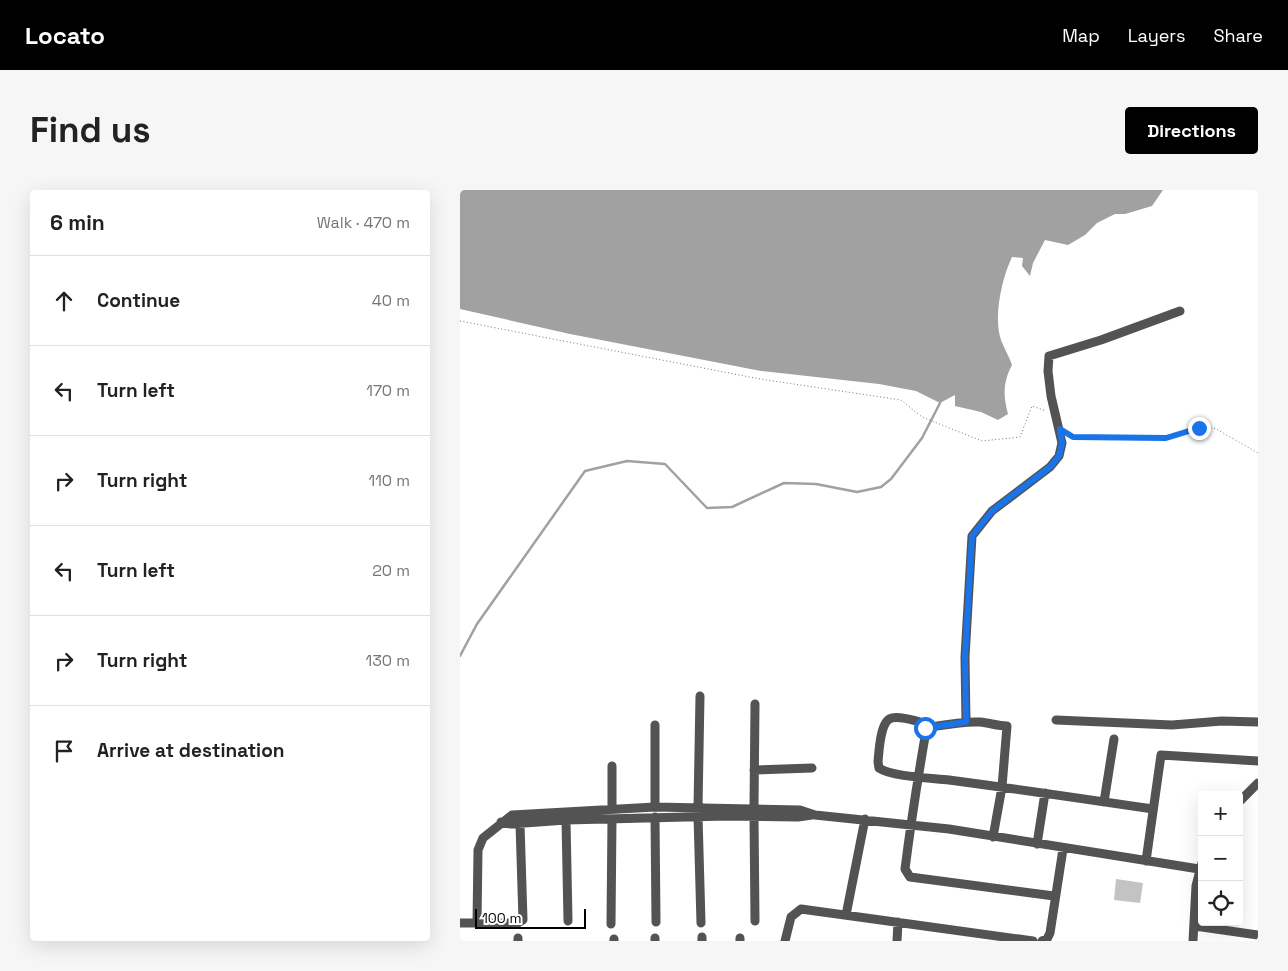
<!DOCTYPE html>
<html lang="en">
<head>
<meta charset="utf-8">
<style>
  :root { --surface:#fff; --page:#f6f6f6; --text:#222; --muted:#767676; --line:#e0e0e0; --accent:#000 }
  body { margin:0; font-family:"Space Grotesk",sans-serif; background:var(--page); color:var(--text) }
  .controls { position:absolute; right:15px; bottom:15px; display:grid; overflow:hidden; border-radius:5px; box-shadow:0 5px 20px #0002 }
  .controls button { width:45px; height:45px; display:grid; place-items:center; padding:0; border:0; border-bottom:1px solid var(--line); background:var(--surface); color:var(--text); font:25px sans-serif }
  .scale { position:absolute; left:15px; bottom:12px; width:111px; box-sizing:border-box; padding-left:5px; border:2px solid #000; border-top:0; font-size:14px; line-height:18px; white-space:nowrap; color:#000; -webkit-text-stroke:4px #fff; paint-order:stroke }
  .stop { position:absolute; width:15px; height:15px; margin:-11px; border:4px solid #1a73e8; border-radius:50%; background:#fff }
  .stop.end { background:#1a73e8; border-color:#fff; box-shadow:0 1px 5px #0008 }
  .list { margin:0; padding:0; list-style:none }
  h2 { display:flex; justify-content:space-between; align-items:center; height:65px; margin:0; padding:0 20px; font-size:21px }
  h2 small { font-size:16px; font-weight:400; color:var(--muted) }
  .list li { display:grid; grid-template-columns:32px 1fr auto; gap:15px; align-items:center; box-sizing:border-box; height:90px; padding:0 20px; border-top:1px solid var(--line) }
  .list b { display:block; font-size:19px; white-space:nowrap }
  .list em { font-size:16px; font-style:normal; color:var(--muted) }
  .icon { flex:none; width:28px; height:28px; fill:none; stroke:currentColor; stroke-width:2; stroke-linecap:round; stroke-linejoin:round }
  .map { position:relative; flex:none; width:798px; height:751px; overflow:hidden; border-radius:5px }
  header { display:flex; align-items:center; gap:30px; box-sizing:border-box; height:70px; padding:0 25px; background:var(--accent); color:#fff }
  header strong { font-size:24px }
  nav { display:flex; gap:28px; margin-inline-start:auto; font-size:18px }
  .intro { display:flex; align-items:center; justify-content:space-between; box-sizing:border-box; height:120px; padding:0 30px }
  h1 { margin:0; font-size:35px }
  .button { padding:12px 22px; border-radius:5px; background:var(--accent); color:#fff; font-size:18px; font-weight:700 }
  main { display:flex; gap:30px; padding:0 30px }
  aside { flex:1; background:var(--surface); border-radius:5px; box-shadow:0 5px 20px #0002 }
  .map>svg:first-child { display:block }
  .water { fill:#a1a1a1 }
  .lines { fill:none; stroke-linecap:round; stroke-linejoin:round }
  .stream { stroke:#a1a1a1; stroke-width:2.5 }
  .building { fill:#c3c3c3 }
  .path { stroke:#757575; stroke-width:1; stroke-dasharray:1 2.5; stroke-linecap:butt }
  .minor { stroke:#535353; stroke-width:9 }
  .route { stroke:#1a73e8; stroke-width:6 }
</style>
</head>
<body>
<header>
<strong>Locato</strong>
<nav><a>Map</a><a>Layers</a><a>Share</a></nav>
</header>
<div class="intro"><h1>Find us</h1><a class="button">Directions</a></div>
<main>
<aside>
<h2>6 min<small>Walk · 470 m</small></h2>
<ul class="list">
<li><svg class="icon" aria-label="ahead" viewBox="0 0 24 24"><path d="M12 20V5M6 11l6-6 6 6"/></svg><div><b>Continue</b></div><em>40 m</em></li>
<li><svg class="icon" aria-label="left" viewBox="0 0 24 24"><path d="M17 20v-9H6M10 6l-5 5 5 5"/></svg><div><b>Turn left</b></div><em>170 m</em></li>
<li><svg class="icon" aria-label="right" viewBox="0 0 24 24"><path d="M7 20v-9h11M14 6l5 5-5 5"/></svg><div><b>Turn right</b></div><em>110 m</em></li>
<li><svg class="icon" aria-label="left" viewBox="0 0 24 24"><path d="M17 20v-9H6M10 6l-5 5 5 5"/></svg><div><b>Turn left</b></div><em>20 m</em></li>
<li><svg class="icon" aria-label="right" viewBox="0 0 24 24"><path d="M7 20v-9h11M14 6l5 5-5 5"/></svg><div><b>Turn right</b></div><em>130 m</em></li>
<li><svg class="icon" aria-label="arrive" viewBox="0 0 24 24"><path d="M6 21V4h12l-3 4 3 4H6"/></svg><div><b>Arrive at destination</b></div></li>
</ul>
</aside>
<div class="map">
<svg width="798" height="751" viewBox="0 0 798 751">
  <rect width="100%" height="100%" fill="#fff"/>
  <path class="water" d="M0,0H703L692,16L665,24H655L637,33L625,45L608,55L585,50L573,73L570,86L562,76L563,68L552,67C542,88 533,127 541,150C544,158 549,166 552,175C543,192 543,206 548,224L538,230L521,222L495,216V205L480,213L456,201L419,194L301,181L110,144L0,119Z"/>
  <g class="lines">
    <path class="stream" d="M0,466L17,434L125,281L167,271L205,274L247,318L272,317L324,293L356,294L397,302L421,297L431,289L462,248L480,213"/>
  </g>
  <path class="building" d="M656,689L683,693L680,713L654,710Z"/>
  <g class="lines">
    <path class="path" d="M0,131L300,189L441,210L462,227L522,251L560,247L572,216L586,221
      M609,245L621,248H706L747,237L756,239L798,263"/>
    <path class="minor" d="M596,530L712,535L762,531L798,532
      M506,532L505,467L512,346L532,321L590,277L599,266L602,253L591,206L588,181L589,166L641,150L720,121
      M195,535V617
      M465,538C483,535 502,531 520,532C530,533 538,536 547,536L542,597L533,647
      M294,580L352,578
      M644,612L654,549
      M779,612L798,593
      M238,617L240,506
      M294,618L295,514
      M152,619V576
      M238,626L241,733
      M294,626L295,731
      M195,627L196,732
      M106,630L108,731
      M41,632L51,634L106,630L266,626L338,627L352,625
      M577,654L585,603
      M686,671L701,565L798,571
      M594,706L450,687L445,679C451,632 458,587 466,541L460,532C452,530 440,526 432,528C420,530 419,562 418,572L419,578C432,587 472,588 489,590C557,599 625,609 693,619
      M386,725L405,629
      M0,733H17L18,660L23,648L52,625L195,617L340,620L355,625L489,639L739,679
      M17,733H58L63,730L60,634
      M151,734L152,629
      M735,736L798,745
      M242,747V751
      M195,748V751
      M58,751V748
      M154,751V749
      M280,751V748
      M325,751L331,727L341,719L573,751
      M437,751L438,732
      M582,751L587,749L590,743L603,659
      M733,751L736,696L742,673"/>
  </g>
  <g class="lines">
    <path class="route" d="M465,538L506,532L505,467L512,346L532,321L590,277L599,266L602,253L600,239L613,247L706,248L739,238"/>
  </g>
</svg>
<div class="controls">
<button>+</button>
<button>−</button>
<button><svg class="icon" aria-label="locate" viewBox="0 0 24 24"><circle cx="12" cy="12" r="6"/><path d="M12 2v4M12 18v4M2 12h4M18 12h4"/></svg></button>
</div>
<div class="scale">100 m</div>
<div class="stop" style="left:465px;top:538px"></div>
<div class="stop end" style="left:739px;top:238px"></div>
</div>
</main>
</body>
</html>
